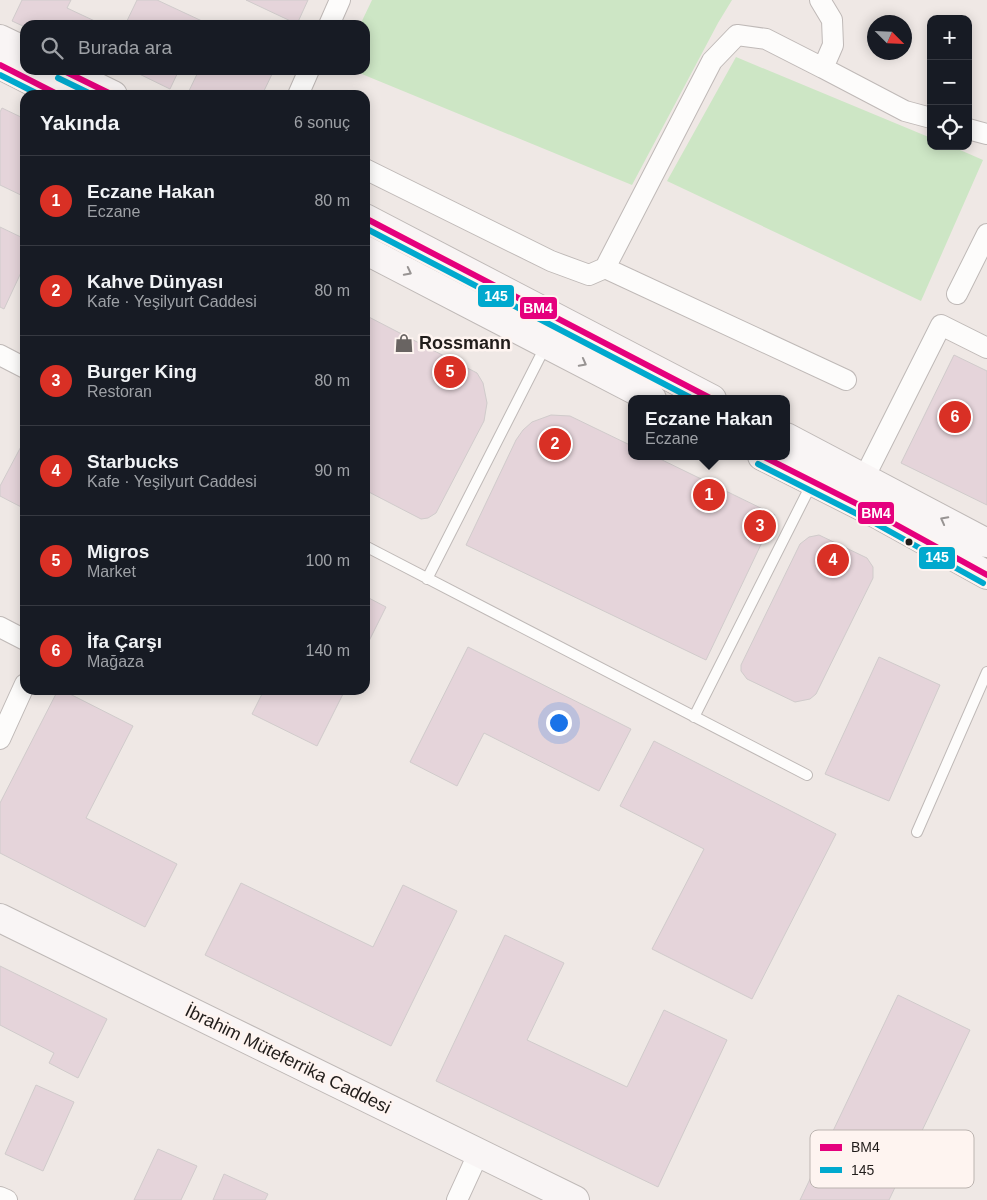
<!DOCTYPE html>
<html lang="tr">
<head>
<meta charset="utf-8">
<style>
  :root { --surface:#171b24; --page:#20242c; --text:#f1f3f6; --muted:#9ea1a6; --line:#363941; --accent:#d93025 }
  body { margin:0; font-family:Arial,sans-serif; background:var(--page); color:var(--text) }
  .controls { position:absolute; right:15px; top:15px; display:grid; overflow:hidden; border-radius:10px; box-shadow:0 2px 12px #0003 }
  .controls button { width:45px; height:45px; display:grid; place-items:center; padding:0; border:0; border-bottom:1px solid var(--line); background:var(--surface); color:var(--text); font:25px sans-serif }
  .compass { position:absolute; left:867px; top:15px; width:45px; height:45px; border-radius:50%; background:var(--surface); box-shadow:0 2px 12px #0003; rotate:114deg }
  .you { position:absolute; left:558px; top:722px; width:18px; height:18px; margin:-12px; border:4px solid #fff; border-radius:50%; background:#1a73e8; box-shadow:0 0 0 8px #1a73e833 }
  .badge { display:grid; place-items:center; width:32px; height:32px; border-radius:50%; background:var(--accent); color:#fff; font-size:16px; font-weight:700 }
  .pin { position:absolute; translate:-50% -50%; border:2px solid #fff; box-shadow:0 1px 5px #0006 }
  .popup { position:absolute; left:628px; top:395px; width:162px; height:65px; box-sizing:border-box; display:grid; place-content:center; border-radius:10px; background:var(--surface); filter:drop-shadow(0 1px 4px #0005); font-size:16px; white-space:nowrap; color:var(--muted) }
  .popup b { font-size:19px; color:var(--text) }
  .popup::after { content:''; position:absolute; left:50%; top:100%; margin-left:-10px; border:10px solid transparent; border-top-color:var(--surface) }
  .list { margin:0; padding:0; list-style:none }
  h2 { display:flex; justify-content:space-between; align-items:center; height:65px; margin:0; padding:0 20px; font-size:21px }
  h2 small { font-size:16px; font-weight:400; color:var(--muted) }
  .list li { display:grid; grid-template-columns:32px 1fr auto; gap:15px; align-items:center; box-sizing:border-box; height:90px; padding:0 20px; border-top:1px solid var(--line) }
  .list b { display:block; font-size:19px; white-space:nowrap }
  .list p { margin:0; font-size:16px; white-space:nowrap; color:var(--muted) }
  .list em { font-size:16px; font-style:normal; color:var(--muted) }
  .icon { flex:none; width:28px; height:28px; fill:none; stroke:currentColor; stroke-width:2; stroke-linecap:round; stroke-linejoin:round }
  .map { position:relative; flex:none; width:987px; height:1200px; overflow:hidden }
  .search { position:absolute; background:var(--surface); box-shadow:0 2px 12px #0003; left:20px; top:20px; width:350px; height:55px; display:flex; align-items:center; gap:12px; box-sizing:border-box; padding:0 18px; border-radius:15px; color:var(--muted); font-size:19px }
  .panel { position:absolute; background:var(--surface); box-shadow:0 2px 12px #0003; left:20px; top:90px; width:350px; height:605px; border-radius:15px }
  .map>svg:first-child { display:block }
  .green { fill:#cde6c5 }
  .building { fill:#e5d4da; stroke:#d0cbcb }
  .lines { fill:none; stroke-linecap:round; stroke-linejoin:round }
  .lane-casing { stroke:#bfb9b7; stroke-width:12 }
  .street-casing { stroke:#bfb9b7; stroke-width:22 }
  .secondary-casing { stroke:#bfb9b7; stroke-width:30 }
  .lane { stroke:#fdfcfb; stroke-width:10 }
  .street { stroke:#fdfcfb; stroke-width:20 }
  .secondary { stroke:#f9f5f5; stroke-width:28 }
  .bus-1-casing { stroke:#fef4f0; stroke-width:10 }
  .bus-2-casing { stroke:#fef4f0; stroke-width:10 }
  .bus-1 { stroke:#e5007d; stroke-width:6 }
  .bus-2 { stroke:#00a9ce; stroke-width:6 }
  .oneway { stroke:#989493 }
  .bus-dot { fill:#211d1b; stroke:#fef4f0; stroke-width:2 }
  .labels { text-anchor:middle; dominant-baseline:central; stroke-width:5; stroke-linejoin:round; paint-order:stroke }
  .poi-label { font-size:18px; font-weight:bold; fill:#211d1b; stroke:#fef4f0; text-anchor:start }
  .street-label { font-size:18px; fill:#211d1b; stroke:#fef4f0 }
  .key { fill:#fef4f0; stroke:#bcb4b0; stroke-width:1 }
  .key-label { font-size:14px; fill:#211d1b }
  .line-badge { stroke:#fef4f0; stroke-width:2 }
  .badge-label { font-size:14px; text-anchor:middle; font-weight:bold; fill:#fff }
</style>
</head>
<body>
<div class="map">
<svg width="987" height="1200" viewBox="0 0 987 1200">
  <rect width="100%" height="100%" fill="#efe8e5"/>
  <path class="green" d="M372,0H732L718,23L632,185L352,70H365V25H360Z
    M736,57L931,138V146H951L983,160L921,301L667,181Z"/>
  <path class="building" d="M22,0H71L67,8L99,23L98,25H25V27L12,21Z
    M137,0H157L202,21L200,25H125Z
    M246,0H308L297,24Z
    M131,70H179L170,89Z
    M199,70H274L262,95H187Z
    M2,108L25,119V197L0,185V112Z
    M0,227L25,239V264L4,309L0,307Z
    M365,315L477,373L483,383L487,403L484,421L436,513L428,518L421,519L365,490Z
    M954,355L987,371V505L901,463Z
    M551,415L570,416L632,446V456H654L775,515L706,660L466,545L516,440L523,430L532,422Z
    M25,439V509L0,496V486Z
    M819,535L867,558L873,567V578L816,694L810,699L795,702L747,679L741,671V665L800,544L809,537Z
    M365,596L386,607L365,649Z
    M468,647L631,729L599,791L484,733L457,786L410,762Z
    M879,657L940,685L889,801L825,774Z
    M58,690H62L133,726L86,818L177,864L145,927L0,853V803Z
    M264,690H345L317,746L252,714Z
    M654,741L836,834L752,999L652,949L704,849L620,806Z
    M241,883L373,947L403,885L457,911L391,1046L205,955Z
    M505,935L564,963L527,1040L627,1087L664,1010L727,1040L658,1187L436,1081Z
    M0,966L107,1019L78,1078L49,1063L54,1053L0,1025Z
    M898,995L970,1030L889,1200H800Z
    M36,1085L74,1102L43,1171L5,1154Z
    M158,1149L197,1166L181,1200H134Z
    M224,1174L268,1194L265,1200H213Z"/>
  <g class="lines">
    <g class="lane-casing">
      <path id="lane" d="M365,546L807,775
        M427,579L546,345
        M694,717L812,483
        M917,832L987,672"/>
    </g>
    <g class="street-casing">
      <path id="street" d="M820,0L832,20L833,45L823,68L905,111L931,118
        M329,25L340,0
        M823,68L766,39L737,35L712,61L605,268L846,380
        M298,95L309,70
        M968,129L987,134
        M365,169L551,261L589,275L605,268
        M957,294L987,234
        M0,355L25,368
        M864,478L941,325L987,348
        M0,627L25,640
        M0,739L25,684
        M0,1197L7,1200
        M457,1200L479,1152"/>
    </g>
    <g class="secondary-casing">
      <path id="secondary" d="M0,39L25,51
        M0,65L59,95
        M62,70L113,95
        M365,218L712,399
        M365,250L652,399
        M786,437L987,543
        M762,456L875,513L987,575
        M0,918L575,1200"/>
    </g>
    <use href="#lane" class="lane"/>
    <use href="#street" class="street"/>
    <use href="#secondary" class="secondary"/>
    <g class="bus-1-casing">
      <path id="bus-1" d="M0,65L59,95
        M62,70L113,95
        M365,218L712,399
        M762,456L875,513L987,575"/>
    </g>
    <g class="bus-2-casing">
      <path id="bus-2" d="M0,75L40,95
        M58,78L93,95
        M365,228L693,399
        M758,464L871,521L983,583"/>
    </g>
    <use href="#bus-1" class="bus-1"/>
    <use href="#bus-2" class="bus-2"/>
  </g>
  <defs><path id="oneway-chevron" d="M-2-3.5L2.5 0L-2 3.5" fill="none" stroke-width="1.6" stroke-linecap="round" stroke-linejoin="round" transform="scale(1.25)"/></defs>
  <g class="oneway">
    <use href="#oneway-chevron" transform="translate(408 272) rotate(27)"/>
    <use href="#oneway-chevron" transform="translate(583 363) rotate(28)"/>
    <use href="#oneway-chevron" transform="translate(944 520) rotate(-152)"/>
  </g>
  <defs>
    <g id="shop-bare" transform="scale(1.5)"><path d="M-5-2.5h2.3a2.7 3.5 0 0 1 5.4 0H5L5.5 6h-11ZM-1.5-2.5h3a1.5 2.3 0 0 0-3 0Z" fill="#696462" stroke="#fef4f0" stroke-width="2.5" paint-order="stroke"/></g>
  </defs>
  <g fill-rule="evenodd">
    <use href="#shop-bare" x="404" y="343"/>
  </g>
  <circle class="bus-dot" cx="909" cy="542" r="4.5"/>
  <g class="labels">
    <g class="poi-label">
      <text x="419" y="343">Rossmann</text>
    </g>
    <g class="street-label">
      <text transform="translate(288 1059) rotate(26)">İbrahim Müteferrika Caddesi</text>
    </g>
  </g>
  <rect x="810" y="1130" width="164" height="58" rx="8" class="key"/>
  <rect x="820" y="1144" width="22" height="7" fill="#e5007d"/>
  <rect x="820" y="1167" width="22" height="6" fill="#00a9ce"/>
  <g class="key-label">
    <text x="851" y="1152">BM4</text>
    <text x="851" y="1175">145</text>
  </g>
  <g class="line-badge">
    <rect x="477" y="284" width="38" height="24" rx="5" fill="#00a9ce"/>
    <rect x="519" y="296" width="39" height="24" rx="5" fill="#e5007d"/>
    <rect x="857" y="501" width="38" height="24" rx="5" fill="#e5007d"/>
    <rect x="918" y="546" width="38" height="24" rx="5" fill="#00a9ce"/>
  </g>
  <g class="badge-label">
    <text x="496" y="301">145</text>
    <text x="538" y="313">BM4</text>
    <text x="876" y="518">BM4</text>
    <text x="937" y="562">145</text>
  </g>
</svg>
<div class="controls">
<button>+</button>
<button>−</button>
<button><svg class="icon" aria-label="locate" viewBox="0 0 24 24"><circle cx="12" cy="12" r="6"/><path d="M12 2v4M12 18v4M2 12h4M18 12h4"/></svg></button>
</div>
<svg class="compass" viewBox="-18 -18 36 36"><path d="M0-13l5 13h-10z" fill="#e53935"/><path d="M0 13l5-13h-10z" fill="#9ea1a6"/></svg>
<div class="you"></div>
<div class="pin badge" style="left:709px;top:495px">1</div>
<div class="popup"><b>Eczane Hakan</b>Eczane</div>
<div class="pin badge" style="left:555px;top:444px">2</div>
<div class="pin badge" style="left:760px;top:526px">3</div>
<div class="pin badge" style="left:833px;top:560px">4</div>
<div class="pin badge" style="left:450px;top:372px">5</div>
<div class="pin badge" style="left:955px;top:417px">6</div>
<div class="search"><svg class="icon" aria-label="search" viewBox="0 0 24 24"><circle cx="10" cy="10" r="6"/><path d="M15 15l6 6"/></svg>Burada ara</div>
<section class="panel">
<h2>Yakında<small>6 sonuç</small></h2>
<ul class="list">
<li><span class="badge">1</span><div><b>Eczane Hakan</b><p>Eczane</p></div><em>80 m</em></li>
<li><span class="badge">2</span><div><b>Kahve Dünyası</b><p>Kafe · Yeşilyurt Caddesi</p></div><em>80 m</em></li>
<li><span class="badge">3</span><div><b>Burger King</b><p>Restoran</p></div><em>80 m</em></li>
<li><span class="badge">4</span><div><b>Starbucks</b><p>Kafe · Yeşilyurt Caddesi</p></div><em>90 m</em></li>
<li><span class="badge">5</span><div><b>Migros</b><p>Market</p></div><em>100 m</em></li>
<li><span class="badge">6</span><div><b>İfa Çarşı</b><p>Mağaza</p></div><em>140 m</em></li>
</ul>
</section>
</div>
</body>
</html>
